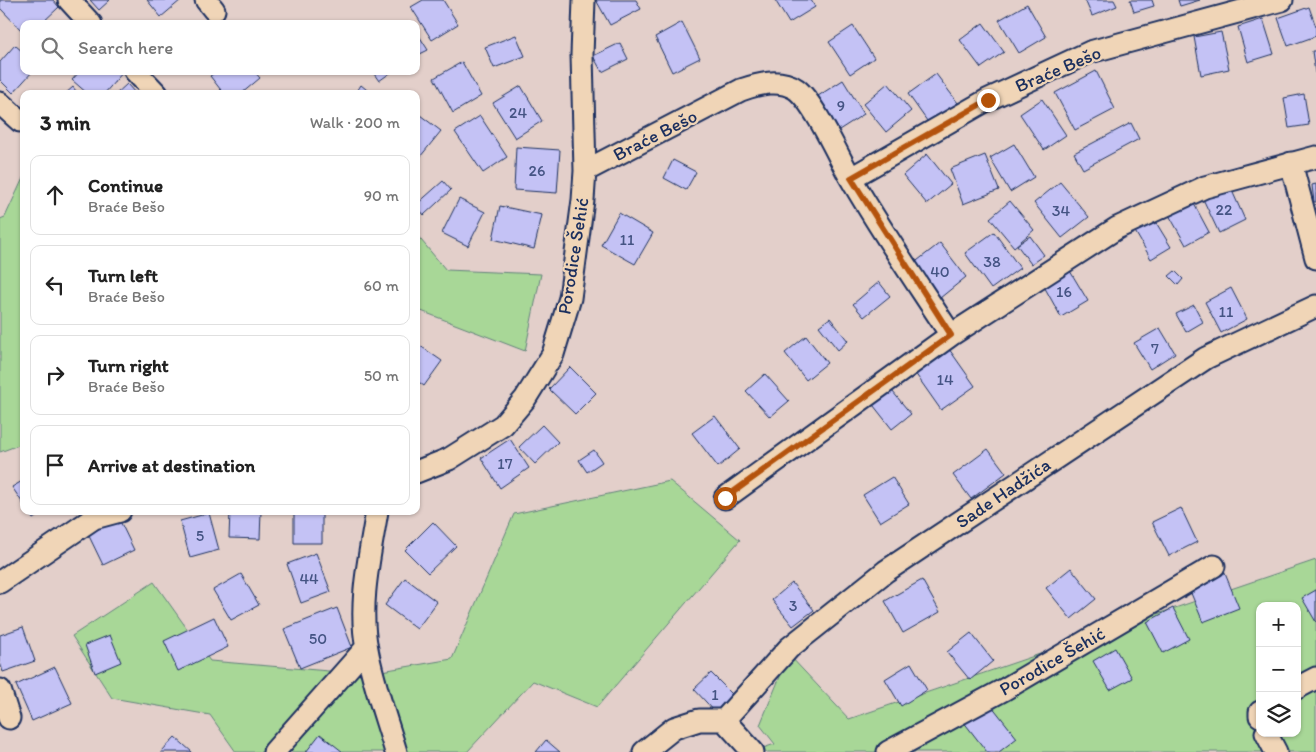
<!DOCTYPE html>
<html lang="en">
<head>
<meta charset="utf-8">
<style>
  :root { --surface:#fff; --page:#f6f6f6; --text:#222; --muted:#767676; --line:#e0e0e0 }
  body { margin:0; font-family:Itim,sans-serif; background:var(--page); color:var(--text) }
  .controls { position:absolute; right:15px; bottom:15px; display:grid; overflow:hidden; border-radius:10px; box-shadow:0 1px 4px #0004 }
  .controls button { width:45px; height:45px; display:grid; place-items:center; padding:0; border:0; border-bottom:1px solid var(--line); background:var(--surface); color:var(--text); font:25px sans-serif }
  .stop { position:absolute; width:15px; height:15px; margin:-11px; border:4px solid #b45309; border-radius:50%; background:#fff }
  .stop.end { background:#b45309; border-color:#fff; box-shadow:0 1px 5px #0008 }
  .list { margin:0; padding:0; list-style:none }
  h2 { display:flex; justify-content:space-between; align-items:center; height:65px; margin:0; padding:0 20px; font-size:21px }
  h2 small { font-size:16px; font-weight:400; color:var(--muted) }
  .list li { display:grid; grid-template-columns:32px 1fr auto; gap:15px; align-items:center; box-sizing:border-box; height:80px; margin:0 10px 10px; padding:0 10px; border:1px solid var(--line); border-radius:10px }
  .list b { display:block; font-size:19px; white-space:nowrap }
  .list p { margin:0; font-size:16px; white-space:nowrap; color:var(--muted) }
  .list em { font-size:16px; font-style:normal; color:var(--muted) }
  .icon { flex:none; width:28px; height:28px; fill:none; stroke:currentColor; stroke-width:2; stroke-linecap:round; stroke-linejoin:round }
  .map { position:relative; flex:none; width:1316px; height:752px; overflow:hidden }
  .search { position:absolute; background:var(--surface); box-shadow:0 1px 4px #0004; left:20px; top:20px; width:400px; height:55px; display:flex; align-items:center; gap:12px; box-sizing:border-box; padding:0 18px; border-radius:10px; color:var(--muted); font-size:19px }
  .panel { position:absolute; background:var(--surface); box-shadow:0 1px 4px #0004; left:20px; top:90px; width:400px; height:425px; border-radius:10px }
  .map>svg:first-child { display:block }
  .green { fill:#a8d797; stroke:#62837a; fill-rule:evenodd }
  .building { fill:#c4c2f5; stroke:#1b2f5e }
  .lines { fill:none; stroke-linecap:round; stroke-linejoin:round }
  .minor-casing { stroke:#1b2f5e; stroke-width:25 }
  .minor { stroke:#f0d5b7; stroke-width:21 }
  .route { stroke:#b45309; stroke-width:6 }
  .labels { text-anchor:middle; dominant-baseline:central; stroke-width:4.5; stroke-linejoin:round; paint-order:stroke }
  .number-label { font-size:16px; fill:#455484 }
  .street-label { font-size:19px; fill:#1b2f5e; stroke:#f0d5b7 }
</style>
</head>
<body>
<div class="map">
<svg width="1316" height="752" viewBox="0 0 1316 752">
  <rect width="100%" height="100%" fill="#e3cfca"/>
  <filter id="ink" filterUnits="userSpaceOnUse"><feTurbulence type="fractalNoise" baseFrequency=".02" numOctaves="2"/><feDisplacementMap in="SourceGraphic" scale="10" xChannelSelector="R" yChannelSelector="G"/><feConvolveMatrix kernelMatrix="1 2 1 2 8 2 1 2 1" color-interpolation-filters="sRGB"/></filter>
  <g filter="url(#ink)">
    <path class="green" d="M24,176V443L0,452V219L5,217Z
      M416,234L446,270L541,274L525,351L416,309Z
      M670,481L740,540L597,707L533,681L467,752H236L210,715L112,698L72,636L154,582L210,661L364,674L452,659L514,514Z
      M1316,560V752H751L775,744L760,725L789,655L849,719ZM1260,606H1297V733H1260Z"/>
    <path class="building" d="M0,0H53L59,7L41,24H24V33L0,8Z
      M90,0H110L99,10Z
      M147,0H181L161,17Z
      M423,0H443L458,24L432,40L411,7Z
      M596,0H636L641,9L610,25Z
      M775,0H811L815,7L789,23Z
      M1085,0H1114L1117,6L1092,16Z
      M1130,0H1152L1154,6L1134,12Z
      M1178,0H1200L1180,6Z
      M1027,4L1046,37L1019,53L999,20Z
      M1309,7L1316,27V36L1288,46L1278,18Z
      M211,17L216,24H202Z
      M1263,19L1274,54L1248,62L1238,27Z
      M682,22L700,58L672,72L655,37Z
      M983,23L1004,52L981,68L960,40Z
      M853,26L874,58L850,74L829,42Z
      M416,31L428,50L416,56Z
      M1221,32L1229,69L1201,75L1194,37Z
      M516,35L525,56L494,68L485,47Z
      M620,43L628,59L602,72L593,56Z
      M15,45L24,53V71H33L13,93L0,80V62Z
      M1312,51H1316V72L1315,73Z
      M462,62L481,96L453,113L434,78Z
      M80,71H123V72L104,94H88L72,80Z
      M217,71H254L260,78L241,94H224L210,76Z
      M372,71H393L379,81Z
      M1096,71L1115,109L1075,130L1055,93Z
      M936,74L961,107L932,128L908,94Z
      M843,80L864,114L839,130L818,96Z
      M888,83L911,111L886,132L863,104Z
      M127,84L136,94H116Z
      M361,85L372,94H355Z
      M521,86L542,121L515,138L493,103Z
      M73,87L78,94H65Z
      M1304,94L1309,125L1289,128L1284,98Z
      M1042,99L1066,135L1044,150L1020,114Z
      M416,112L441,131L420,157L416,154Z
      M480,116L507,157L483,173L455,132Z
      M1131,123L1139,139L1083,169L1074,153Z
      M1014,144L1034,177L1010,192L990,158Z
      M516,147L560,150L557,193L514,190Z
      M927,154L951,184L927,204L903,175Z
      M985,155L999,190L963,204L950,169Z
      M673,160L696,172L686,190L664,178Z
      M443,181L451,190L424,215L416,205Z
      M1060,182L1089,217L1062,238L1034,203Z
      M1316,184V202H1314L1312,185Z
      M1230,186L1245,220L1219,233L1203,199Z
      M459,199L485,212L468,246L442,233Z
      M1010,201L1034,230L1014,247L990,218Z
      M1193,202L1209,232L1186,245L1169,215Z
      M500,206L542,215L534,249L493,239Z
      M619,213L653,233L635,264L601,245Z
      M1152,216L1171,247L1151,259L1133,228Z
      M994,232L1020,268L991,289L965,253Z
      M1030,236L1044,255L1031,264L1017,245Z
      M940,243L966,277L940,298L913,264Z
      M1067,266L1088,301L1061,317L1041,281Z
      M1175,271L1183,279L1178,285L1169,276Z
      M879,282L890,296L864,317L853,304Z
      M1231,288L1247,319L1221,333L1205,302Z
      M1194,305L1203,322L1186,332L1176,314Z
      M830,318L848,341L838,350L819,326Z
      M1160,328L1175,353L1150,369L1134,343Z
      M806,336L827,363L806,380L785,353Z
      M416,343L442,361L424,386L416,380Z
      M949,349L975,386L941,410L915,373Z
      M570,367L596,393L575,414L549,389Z
      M765,374L789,401L770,417L746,391Z
      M888,386L911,414L892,429L870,401Z
      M715,416L740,449L718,467L692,433Z
      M542,425L558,442L535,464L519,447Z
      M510,439L529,468L500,488L481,458Z
      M988,449L1006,473L971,499L953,475Z
      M594,450L602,462L587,472L579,460Z
      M892,477L909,504L880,522L863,495Z
      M24,480V505L12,487Z
      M1181,508L1197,542L1169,556L1152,522Z
      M27,511H45L33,519Z
      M230,511H261L260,539L229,538Z
      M294,511H322V543H294Z
      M209,513L219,550L190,558L180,521Z
      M119,519L134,550L103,565L88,534Z
      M433,522L456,546L428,573L405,550Z
      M316,553L331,592L301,603L287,564Z
      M1071,568L1096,599L1071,619L1046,588Z
      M1224,571L1239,608L1203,622L1188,586Z
      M241,574L259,605L231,620L213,590Z
      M405,578L437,602L417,629L385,605Z
      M922,580L940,612L903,633L885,601Z
      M792,583L814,610L793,626L772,600Z
      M1316,590V622L1302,598Z
      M337,608L352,647L300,668L284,629Z
      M1173,608L1189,639L1163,653L1147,622Z
      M214,617L228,647L178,671L164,641Z
      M23,627L35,661L3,672L0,662V635Z
      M971,633L993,661L970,680L947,652Z
      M110,635L121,662L95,673L85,645Z
      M1115,648L1132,678L1110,690L1093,661Z
      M911,663L927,690L901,706L885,679Z
      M55,667L72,703L32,721L16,685Z
      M711,673L736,698L718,715L694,689Z
      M988,701L1017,738L999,752H987L963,721Z
      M320,734L343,752H306Z
      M175,737L192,752H161Z
      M546,740L560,752H536Z"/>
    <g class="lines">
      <g class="minor-casing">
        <path id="minor" d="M69,0L91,24
          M206,0L214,10
          M135,71L157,94
          M0,103L20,121
          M1291,163L1316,258
          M585,171L741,90C758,84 779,78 796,89C814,102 838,156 850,177C881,231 917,283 951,335
          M851,178L987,100L1090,52L1282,0
          M416,472L449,459L503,425L525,399L553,354L570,298L583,200L585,171L582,55L584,0
          M725,498L951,335L1117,228L1205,187L1316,157
          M377,511C370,555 358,604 367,649C373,683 386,718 396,752
          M0,582L94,518L120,511
          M1297,688L1316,678
          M0,690L9,718
          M1260,712V716
          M724,720L789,648L886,571L1206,358L1316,306
          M724,720L753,752
          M1266,733L1276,752
          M274,752L366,648
          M644,752L674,728L699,720H724
          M888,752L1005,689L1214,566"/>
      </g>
      <use href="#minor" class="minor"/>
    </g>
  </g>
  <g class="lines" filter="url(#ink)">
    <path class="route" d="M725,498L951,335L851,178L988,100"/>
  </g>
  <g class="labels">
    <g class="number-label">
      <text x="841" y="105">9</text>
      <text x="518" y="112">24</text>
      <text x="537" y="170">26</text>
      <text x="1224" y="209">22</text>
      <text x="1061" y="210">34</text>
      <text x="627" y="239">11</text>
      <text x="992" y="261">38</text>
      <text x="940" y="271">40</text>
      <text x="1064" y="291">16</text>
      <text x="1226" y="311">11</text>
      <text x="1155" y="348">7</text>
      <text x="945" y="379">14</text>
      <text x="505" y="463">17</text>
      <text x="200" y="535">5</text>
      <text x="309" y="578">44</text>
      <text x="793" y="605">3</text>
      <text x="318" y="638">50</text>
      <text x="715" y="694">1</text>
    </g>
    <g class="street-label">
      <text transform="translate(1058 69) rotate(-23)">Braće Bešo</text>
      <text transform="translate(655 135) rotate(-27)">Braće Bešo</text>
      <text transform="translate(573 256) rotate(-81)">Porodice Šehić</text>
      <text transform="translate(1003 493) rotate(-34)">Sade Hadžića</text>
      <text transform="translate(1052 661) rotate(-30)">Porodice Šehić</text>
    </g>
  </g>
</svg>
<div class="controls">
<button>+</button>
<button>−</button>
<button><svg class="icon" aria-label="layers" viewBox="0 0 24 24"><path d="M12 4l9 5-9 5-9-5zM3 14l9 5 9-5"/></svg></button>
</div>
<div class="stop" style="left:725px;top:498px"></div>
<div class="stop end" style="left:988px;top:100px"></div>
<div class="search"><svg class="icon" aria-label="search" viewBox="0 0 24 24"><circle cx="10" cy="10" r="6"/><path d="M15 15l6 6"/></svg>Search here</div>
<section class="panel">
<h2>3 min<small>Walk · 200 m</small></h2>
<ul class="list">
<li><svg class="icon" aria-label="ahead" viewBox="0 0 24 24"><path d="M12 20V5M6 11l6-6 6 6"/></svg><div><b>Continue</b><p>Braće Bešo</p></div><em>90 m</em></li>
<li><svg class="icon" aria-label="left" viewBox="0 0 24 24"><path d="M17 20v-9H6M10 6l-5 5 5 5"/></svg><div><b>Turn left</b><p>Braće Bešo</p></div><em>60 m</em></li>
<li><svg class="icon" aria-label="right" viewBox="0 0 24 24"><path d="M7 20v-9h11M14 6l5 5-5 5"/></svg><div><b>Turn right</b><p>Braće Bešo</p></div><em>50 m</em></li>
<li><svg class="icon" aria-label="arrive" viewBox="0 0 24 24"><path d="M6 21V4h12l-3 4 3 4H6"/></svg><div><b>Arrive at destination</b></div></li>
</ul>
</section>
</div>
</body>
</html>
